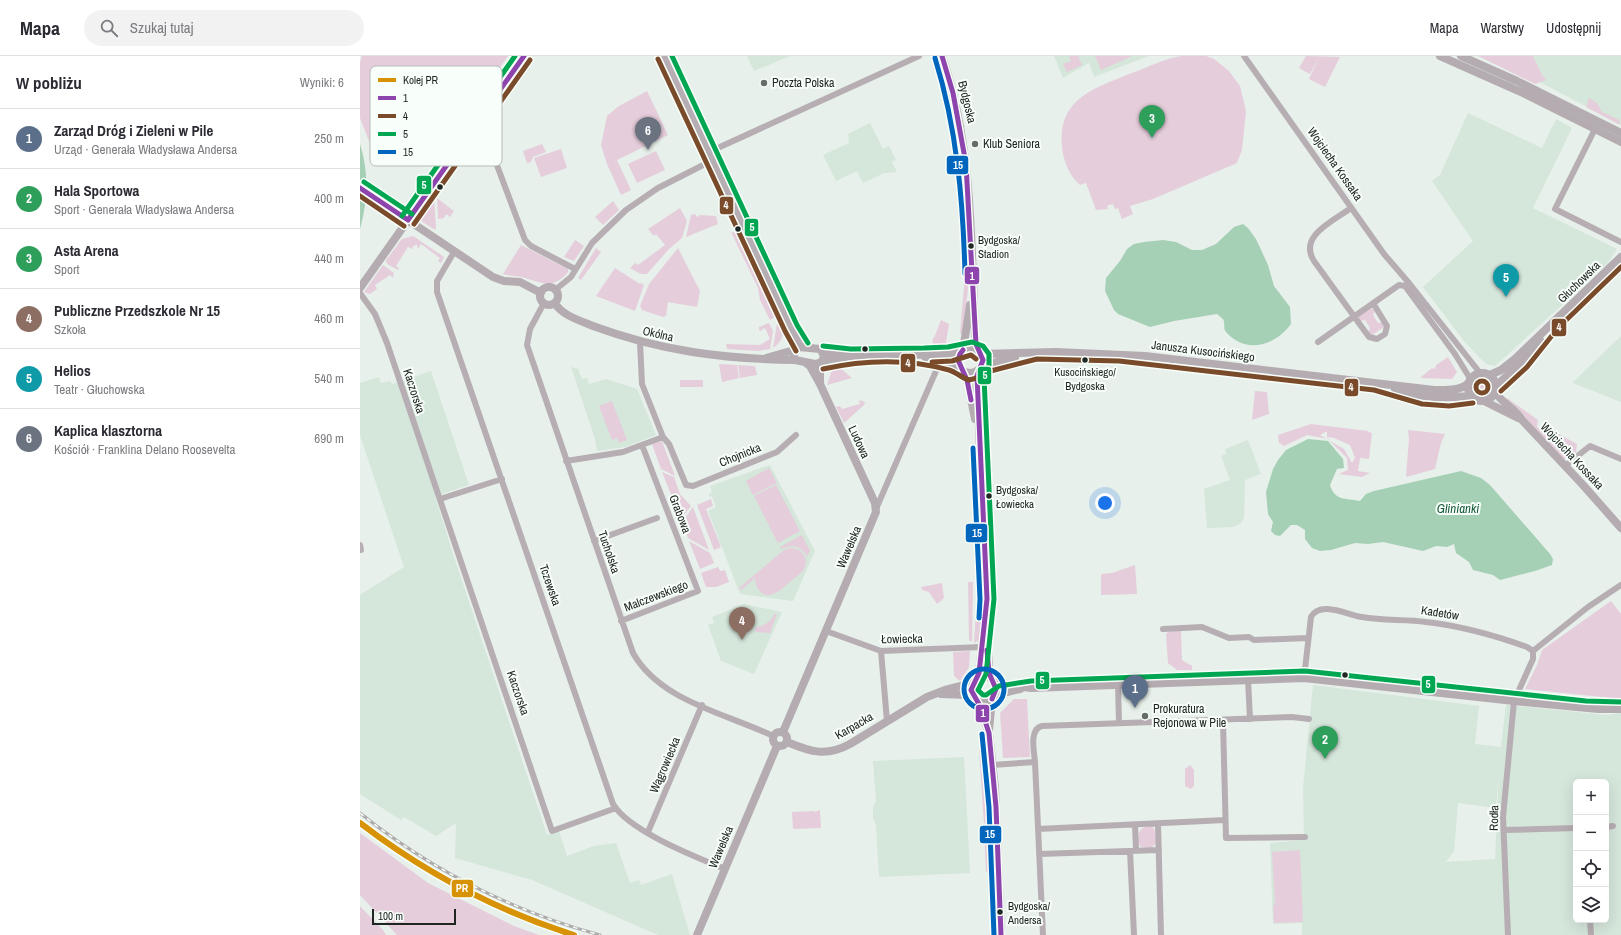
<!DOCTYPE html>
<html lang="pl">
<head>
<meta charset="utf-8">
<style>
  :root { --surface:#fff; --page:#f2f2f3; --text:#2b2b33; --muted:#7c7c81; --line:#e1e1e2; --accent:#666d68 }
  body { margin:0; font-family:"Archivo Narrow",sans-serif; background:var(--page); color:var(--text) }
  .controls { position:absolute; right:12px; bottom:12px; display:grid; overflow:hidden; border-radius:6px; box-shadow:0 4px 16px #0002 }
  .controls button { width:36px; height:36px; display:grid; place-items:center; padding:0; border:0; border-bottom:1px solid var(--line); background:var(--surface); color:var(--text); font:20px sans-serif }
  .scale { position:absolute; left:12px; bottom:10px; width:84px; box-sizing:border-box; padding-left:4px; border:2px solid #202622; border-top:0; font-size:11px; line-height:14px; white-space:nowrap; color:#202622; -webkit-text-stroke:3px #f8fefa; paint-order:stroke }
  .you { position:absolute; left:745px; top:447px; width:14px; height:14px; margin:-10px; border:3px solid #fff; border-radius:50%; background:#1a73e8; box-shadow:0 0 0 6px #1a73e833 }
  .badge { display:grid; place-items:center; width:26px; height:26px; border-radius:50%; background:var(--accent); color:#fff; font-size:13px; font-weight:700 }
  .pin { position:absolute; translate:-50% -33px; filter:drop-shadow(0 1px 2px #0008) }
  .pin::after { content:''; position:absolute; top:21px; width:14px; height:12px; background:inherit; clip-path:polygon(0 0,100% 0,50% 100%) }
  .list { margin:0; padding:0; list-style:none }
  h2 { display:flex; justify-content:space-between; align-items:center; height:52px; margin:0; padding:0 16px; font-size:17px }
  h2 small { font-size:13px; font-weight:400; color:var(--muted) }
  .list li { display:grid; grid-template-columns:26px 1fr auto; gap:12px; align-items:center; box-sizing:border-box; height:60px; padding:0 16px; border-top:1px solid var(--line) }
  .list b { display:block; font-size:15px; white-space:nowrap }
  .list p { margin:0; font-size:13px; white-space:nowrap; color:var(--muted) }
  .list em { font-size:13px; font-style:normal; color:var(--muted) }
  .icon { flex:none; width:22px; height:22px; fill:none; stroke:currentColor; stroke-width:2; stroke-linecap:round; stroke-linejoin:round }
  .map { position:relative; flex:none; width:1261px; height:879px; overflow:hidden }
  header { display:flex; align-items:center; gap:24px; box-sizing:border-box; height:56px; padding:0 20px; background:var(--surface); border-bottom:1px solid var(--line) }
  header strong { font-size:19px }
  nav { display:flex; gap:22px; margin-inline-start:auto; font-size:14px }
  .search { width:280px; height:36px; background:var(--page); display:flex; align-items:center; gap:10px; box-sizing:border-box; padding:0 14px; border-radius:22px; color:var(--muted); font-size:15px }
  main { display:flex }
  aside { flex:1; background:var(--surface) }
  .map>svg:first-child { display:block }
  .built { fill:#d5e6db; fill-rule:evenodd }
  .green { fill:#e5cddb; fill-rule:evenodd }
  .water { fill:#a5d0b6 }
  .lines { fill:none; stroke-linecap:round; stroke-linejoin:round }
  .street { stroke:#b6aeb3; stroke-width:6 }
  .secondary { stroke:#b4acb1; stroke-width:8 }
  .rail-casing { stroke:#aeabad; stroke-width:3 }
  .rail { stroke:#f8fefa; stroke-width:1.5; stroke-dasharray:4.5; stroke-linecap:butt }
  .bus-1-casing { stroke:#f8fefa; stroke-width:8 }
  .bus-2-casing { stroke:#f8fefa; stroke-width:8 }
  .bus-3-casing { stroke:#f8fefa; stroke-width:8 }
  .bus-4-casing { stroke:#f8fefa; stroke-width:8 }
  .bus-1 { stroke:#8e44ad; stroke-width:5 }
  .bus-2 { stroke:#7a4b2a; stroke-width:5 }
  .bus-3 { stroke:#00a651; stroke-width:5 }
  .bus-4 { stroke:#0065bd; stroke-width:5 }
  .rail-1-casing { stroke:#f8fefa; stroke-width:9 }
  .rail-1 { stroke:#d79305; stroke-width:6 }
  .poi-dot { fill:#666d68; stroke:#f8fefa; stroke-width:1.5 }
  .bus-dot { fill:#202622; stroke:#f8fefa; stroke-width:1.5 }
  .labels { text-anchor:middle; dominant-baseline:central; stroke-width:4; stroke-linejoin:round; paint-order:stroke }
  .bus-label { font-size:11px; fill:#202622; stroke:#f8fefa; text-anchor:start }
  .poi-label { font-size:12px; fill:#202622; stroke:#f8fefa; text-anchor:start }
  .street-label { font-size:12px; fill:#202622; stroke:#f8fefa }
  .water-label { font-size:13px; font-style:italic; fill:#145836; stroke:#f8fefa }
  .key { fill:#f8fefa; stroke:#b7bdb9; stroke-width:1 }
  .key-label { font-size:11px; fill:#202622 }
  .line-badge { stroke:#f8fefa; stroke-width:1.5 }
  .badge-label { font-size:11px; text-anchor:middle; font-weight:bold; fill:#fff }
</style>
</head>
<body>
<header>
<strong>Mapa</strong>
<div class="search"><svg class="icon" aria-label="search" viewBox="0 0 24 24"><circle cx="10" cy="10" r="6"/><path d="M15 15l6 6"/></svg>Szukaj tutaj</div>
<nav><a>Mapa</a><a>Warstwy</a><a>Udostępnij</a></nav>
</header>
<main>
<aside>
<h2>W pobliżu<small>Wyniki: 6</small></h2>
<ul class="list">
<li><span class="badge" style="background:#5c6f8a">1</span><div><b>Zarząd Dróg i Zieleni w Pile</b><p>Urząd · Generała Władysława Andersa</p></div><em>250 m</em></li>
<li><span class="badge" style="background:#2e9e5b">2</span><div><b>Hala Sportowa</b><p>Sport · Generała Władysława Andersa</p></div><em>400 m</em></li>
<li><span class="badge" style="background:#2e9e5b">3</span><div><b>Asta Arena</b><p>Sport</p></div><em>440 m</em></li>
<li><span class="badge" style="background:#8d6e63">4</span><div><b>Publiczne Przedszkole Nr 15</b><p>Szkoła</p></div><em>460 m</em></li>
<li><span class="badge" style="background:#0f9aa8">5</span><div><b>Helios</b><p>Teatr · Głuchowska</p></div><em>540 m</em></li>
<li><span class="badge" style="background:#6b7280">6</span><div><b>Kaplica klasztorna</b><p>Kościół · Franklina Delano Roosevelta</p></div><em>690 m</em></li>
</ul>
</aside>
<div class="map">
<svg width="1261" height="879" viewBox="0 0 1261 879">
  <rect width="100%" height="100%" fill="#e7f0ea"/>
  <path class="built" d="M387,0H430L394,15Z
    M694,0H789L734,21L729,7L703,22Z
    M1173,0H1261V69L1176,24L1178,17Z
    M1108,57L1182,92L1196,63L1212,72L1173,152L1257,193L1247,208L1135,310L1126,308L1104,285L1063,231L1113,185L1072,125L1080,119Z
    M510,67L523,93L529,90L536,104L532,106L537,116L524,117L503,127L497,115L476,125L463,99L489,87L488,78Z
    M1261,280V346L1213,327V326Z
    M211,311L218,313L222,323L227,322L229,328L246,323L277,333L296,379L265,391L237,395L235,383Z
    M71,315L109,429L75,440L93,498L187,779L199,775L207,800L234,790L256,787L270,827L279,824L281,829L312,818L330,879H298L172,824L95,802L96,767L76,780L44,761L41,764L0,738V539L44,511L0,379V327L19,321L21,327L30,325L32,328Z
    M888,384L901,418L885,424L884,462L880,468L873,471L847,472L844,433L870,424L861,400L866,398L865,393Z
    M410,409L455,495L433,545L380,538L348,455L356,451L352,440L349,441V438L352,436L350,430Z
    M384,548L422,556L394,618L361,605L348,569L354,567L352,561Z
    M953,629L1119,650L1115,688L1141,691L1140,697L1146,649L1247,659L1261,657V879H942V867L913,868L910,787L944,784L943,732ZM1139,713L1135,803L1086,806L1094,795L1098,747L1136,752ZM1216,726H1246V864H1216Z
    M604,701L610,817L519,821L516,769L513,763V751L516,745L513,705Z"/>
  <path class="green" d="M2,0H148L73,107L60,99L81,53H69L41,96L9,85L0,62V6Z
    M711,0H721L718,1L722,9L707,16L703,8L711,5L709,1Z
    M735,0H772L741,14Z
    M821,0H846L854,3L869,15L880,30L886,55L882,94L877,107L793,143L770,150L773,158L762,163L758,152L755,153L753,148L747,150L748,153L736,154L726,127L720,129C710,121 703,104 702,91C697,42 735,32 772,17C788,11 804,3 821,0Z
    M946,0L980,1L965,31L949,23L959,1L950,18L939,12Z
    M1118,0H1173L1182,19L1186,24L1175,28Z
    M287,35L308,79L257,104L271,134L261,139L247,108L241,89L247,60L259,50Z
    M1229,42L1237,47L1242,56L1259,64L1260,69L1226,51Z
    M182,88L186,96L173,101L171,106L167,107L163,95Z
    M201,93L207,112L181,121L174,102Z
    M296,95L305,114L277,127L268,108Z
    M74,141L76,171L75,174L60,164V160Z
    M77,142L94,155L90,161L86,158L84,162L78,163Z
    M253,145L259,154L243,169L235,161Z
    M320,152L327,165L322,182L309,193L287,218H281L270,212L275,207L278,209L305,189L296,178L294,180L288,173Z
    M335,158L337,161L340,159L356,160L358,168L326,181L331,159Z
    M604,162C617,187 606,250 602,278L600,277L606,208Z
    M371,176L377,177L416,258L415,261L410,264L400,244L398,232Z
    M53,180L84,201L81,207L78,205L80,202L61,188L58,193L57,189L53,190V193L48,191L36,210L39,212L38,214L27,208L26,204L42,183Z
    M215,184L224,190L214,205L204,201Z
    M161,189L208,213V216C193,234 183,227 165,222C158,220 150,220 143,218Z
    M236,192L241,196L221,224L218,222Z
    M318,192L340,235L337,251L308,246L306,260L303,261L282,254L280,250L289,228Z
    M23,209L34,217L33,222L30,219L15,229L17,233L10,238L4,236Z
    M255,212L280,228L281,227L284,229L275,255L236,240Z
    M1011,252L1015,255L1013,259L1018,267L1023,266L1024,271L1012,279L1008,276L1010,272L1005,264L1000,265L998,261Z
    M418,261C427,271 424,285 413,292Z
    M581,264L589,268L585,293H572L573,282H574Z
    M409,267L413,275L410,293L398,295L367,293L366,288L400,289L410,283L405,272L400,275L399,273V271Z
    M1088,301L1097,316L1092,323L1060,322L1072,312L1075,313L1076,309Z
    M359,308L377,309L379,322L362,326Z
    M378,309L395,310L397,319L380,322Z
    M479,311L492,322L467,329L472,314Z
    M1115 331a7 7 0 1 1 14 0a7 7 0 1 1-14 0Z
    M320,324H343V331H320Z
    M621,331H624L627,388H624Z
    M895,335L907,336L909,358L892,364Z
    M1147,342L1178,364L1177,371L1184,376L1188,372L1217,388L1216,397L1209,402L1203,403L1174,373L1159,353L1146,343Z
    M499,344L505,346L504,349L484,367L476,351L480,350L482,353L500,348Z
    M252,345L267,384L259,387L257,382L252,384L239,350Z
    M951,368L1008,375V376L1012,377L1009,403L1000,402L998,415L1010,417L1002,421L979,418L988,414L987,402L968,383L947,379L924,390L919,387L918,379ZM965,376H967V381L974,382L990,389L995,402L992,407L984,393L960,379Z
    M1048,374L1085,378L1081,387L1075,413L1046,421L1049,383Z
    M302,385L315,420L301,413L292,388Z
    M612,394L615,395L617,404L620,463H615Z
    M409,412L417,427L393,439L386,425Z
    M302,416L314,421L320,438L331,450L321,463Z
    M416,429L440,475L418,487L394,440Z
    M351,443L353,450L346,453L361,491L354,494L337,449Z
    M333,451L349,494L328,482L322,466Z
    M442,479L450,495L447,500C440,490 433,488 421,493L420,491Z
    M329,485L350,497L354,507L340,513Z
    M430,492C441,492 450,502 444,513C441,518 434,522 430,526C425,529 421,535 415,537C404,544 395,533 395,522L381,534L379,532L424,494Z
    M775,509L777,538L741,539V518L752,517Z
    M358,511L360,515L365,514L369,526L356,531H346L341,517Z
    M608,526H613L612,585H609Z
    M582,527L584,542L577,548L569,536L562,534L561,531Z
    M617,539H620L622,554L619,584L614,587Z
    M1251,545L1261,558V643L1165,633L1177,609L1182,594Z
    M414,558H417L410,577L396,576L395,572C403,570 412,566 414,558Z
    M809,575H821L822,604L832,610V614H817L808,607L806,578Z
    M610,595L609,611L600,625L594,620L593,596Z
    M654,643H667L670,701L643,702L640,657Z
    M619,693L624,697L631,771L624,767Z
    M830,709L834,714V730L831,733L825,730V713Z
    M460,754L461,772L433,773L432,756L454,755L455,756Z
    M624,770L629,775L631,813L628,816H626Z
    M787,770H792L795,775L797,787L791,792L781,791L778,787C778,778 778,773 787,770Z
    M0,777L68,827L154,870L179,879H37L0,839Z
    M940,794L943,866L914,867L913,849H915L912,796Z
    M0,850L23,874L26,879H0Z"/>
  <path class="water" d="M0,88C9,117 8,144 0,173Z
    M883,168L888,172L896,183L908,209L914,230L930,251L931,268C915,290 886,298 867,277C862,273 866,268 863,263L857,258L814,265L790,271L758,258L754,254L745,235L746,222L760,205L767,193L774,188L784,186L803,184L816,186L832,194H842L856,188L874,171Z
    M948,383L968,385L983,403L984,412L977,413L970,429C975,445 985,442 1000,445L1006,438L1014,435L1101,415L1121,422L1130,429L1190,498L1193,503L1192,509L1175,515L1140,524L1133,519L1113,514L1109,506L1096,497L1094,488L1087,491L1076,490L1063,495L1023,486L1008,488L995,487L971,494L960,495L952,492L945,483V474L937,469H931L920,480L915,479L911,475L913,466L908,458L906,436L913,413L918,404L926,394Z"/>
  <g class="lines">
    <path class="street" d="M304,0L431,272L442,291
      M884,0L1024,198L1049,227L1120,317
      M118,65L123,72L165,184L171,190L215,213
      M1235,73L1195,153L1261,186
      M349,96L559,0
      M991,152C973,165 938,180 954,205L1009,281L1017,283L1025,278L1027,270L1013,247
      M94,196L77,225V236L253,748C269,775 336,801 365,813
      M1049,227L1045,230L1095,298L1111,324
      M195,234L211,221L232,187L266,154L298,132L353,104
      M0,237L15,258L27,287L192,775L256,752
      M184,247L170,273L167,289L273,597C300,645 365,657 413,680
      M431,272V280L435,293
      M280,286L282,328L303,381L309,388L326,429L333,430L417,396L436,379
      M958,286L1039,229L1045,230
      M206,405L263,396L303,381
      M1205,410L1230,390L1261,403
      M80,443L142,423
      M516,453L576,315
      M234,485L297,462
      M0,489L1,494
      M261,565L338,535L282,389
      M803,573L842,571L869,582L889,581L894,584L948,582
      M466,575L521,595L622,591
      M521,595L527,665
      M1173,595L1228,551L1261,529
      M944,622L951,561C960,544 988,559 1002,561C1023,565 1045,563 1066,566C1101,570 1134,579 1167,591L1173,595V603L1154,645L1143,761L1148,879
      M888,623L890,663
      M758,628L759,667
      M863,665L866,782L945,781
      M675,706L683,879
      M632,709L675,706C674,695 669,673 682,670L932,661L949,663
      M798,768L801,879
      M775,769L776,794
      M1246,771L1253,770
      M678,773L865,764
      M1144,774L1216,772
      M288,776L342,649
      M770,795L774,879
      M679,798L799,794
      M1230,864L1231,879"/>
    <path class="secondary" d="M582,0C613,91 611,185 615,280L618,295
      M1080,0L1161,36L1261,86
      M1101,0L1157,25L1261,77
      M0,132L133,221L144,225L160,226L181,237
      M180 240a9 9 0 1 1 18 0a9 9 0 1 1-18 0Z
      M0,232L164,0
      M195,247C201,259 221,265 233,270C300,295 364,303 435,304
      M439,291L460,293L464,299L462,306L455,308L435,304L433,297Z
      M597 304a13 13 0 1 1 26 0a13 13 0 1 1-26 0Z
      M603,294L610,249
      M463,297L482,298L490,300L587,298L601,296
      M621,298L696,296L785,300L1074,334C1086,334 1100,335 1109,327
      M406,302L434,294
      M566,302L593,308L599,311
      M462,306L490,300
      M621,310L655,301
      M602,314L608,327L615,363
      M1108 331a14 14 0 1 1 28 0a14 14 0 1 1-28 0Z
      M1130,319L1141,314L1155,303L1261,201
      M460,328V308
      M1136,330L1162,306L1180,284
      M1035,333C1066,343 1081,342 1112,340
      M1135,335C1140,347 1155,351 1162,364L1223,429L1261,472
      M1124,345L1158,362
      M627,583L629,611L632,623
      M611 633a13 13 0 1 1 26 0a13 13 0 1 1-26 0Z
      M616,624L619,617L627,543L617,329L619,313
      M635,627L671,632L944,622L1154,645L1238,653H1261
      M581,638L607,639L614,641
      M635,639L660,633
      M617,644L629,677L635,732L641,879
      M629,674L632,643
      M413 683a7 7 0 1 1 14 0a7 7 0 1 1-14 0Z
      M423,676L516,456L515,447L460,328L450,310L446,307
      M427,686C451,696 466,701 490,688L567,641L585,634L613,627
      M337,879L417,690"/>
    <g class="rail-casing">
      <path id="rail" d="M0,757C71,814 153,855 240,879"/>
    </g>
    <use href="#rail" class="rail"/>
    <g class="bus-1-casing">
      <path id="bus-1" d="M582,0L593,37L606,108L616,288L623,304L617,320L627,543L619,617L611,634L620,650L629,677L636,751L641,879
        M0,132L48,164
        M48,164L164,0
        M603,294L600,298L598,304L607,324L611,344
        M627,594L629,617L636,633L632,643"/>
    </g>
    <g class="bus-2-casing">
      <path id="bus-2" d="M298,3L425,275L436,295
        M0,140L44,170
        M54,168L170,4
        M572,306L592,305L611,299L616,303
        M463,313C504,304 549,303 589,314C596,316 602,322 609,324L621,321L626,314
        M623,317L677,303L759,305L1014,334L1062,348L1089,350L1113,347
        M1116 331a6 6 0 1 1 12 0a6 6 0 1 1-12 0Z
        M1141,335L1167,311L1198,272L1261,211"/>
    </g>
    <g class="bus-3-casing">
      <path id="bus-3" d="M312,0L437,269L448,287
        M4,126L52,158
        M42,160L155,0
        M463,290L491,293L564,292L588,291L612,286L623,290L629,298V309L624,321L634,543L626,618L618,634L623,639H626L639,630L671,625L945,615L1226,645L1261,646"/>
    </g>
    <g class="bus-4-casing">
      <path id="bus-4" d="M575,2C597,73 603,144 605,218
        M613,392L620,543L619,562
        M604 633a20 20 0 1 1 40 0a20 20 0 1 1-40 0Z
        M622,678L629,751L634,879"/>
    </g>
    <use href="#bus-1" class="bus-1"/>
    <use href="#bus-2" class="bus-2"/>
    <use href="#bus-3" class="bus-3"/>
    <use href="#bus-4" class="bus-4"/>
    <g class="rail-1-casing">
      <path id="rail-1" d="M0,767C65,817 135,854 214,879"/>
    </g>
    <use href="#rail-1" class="rail-1"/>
  </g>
  <g class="poi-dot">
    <circle cx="404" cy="27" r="4"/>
    <circle cx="615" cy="88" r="4"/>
    <circle cx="785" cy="660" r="4"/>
  </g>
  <g class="bus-dot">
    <circle cx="80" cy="131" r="3.5"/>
    <circle cx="378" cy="173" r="3.5"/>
    <circle cx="611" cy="190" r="3.5"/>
    <circle cx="505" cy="293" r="3.5"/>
    <circle cx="725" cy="304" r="3.5"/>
    <circle cx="629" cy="440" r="3.5"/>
    <circle cx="985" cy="619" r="3.5"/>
    <circle cx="640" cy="856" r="3.5"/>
  </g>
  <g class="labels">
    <g class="bus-label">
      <text x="618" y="184">Bydgoska/<tspan x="618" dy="14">Stadion</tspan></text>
      <text x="725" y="316" text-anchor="middle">Kusocińskiego/<tspan x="725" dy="14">Bydgoska</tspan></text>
      <text x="636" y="434">Bydgoska/<tspan x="636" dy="14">Łowiecka</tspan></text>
      <text x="648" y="850">Bydgoska/<tspan x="648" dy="14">Andersa</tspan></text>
    </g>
    <g class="poi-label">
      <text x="412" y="27">Poczta Polska</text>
      <text x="623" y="88">Klub Seniora</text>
      <text x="793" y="653">Prokuratura<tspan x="793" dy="14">Rejonowa w Pile</tspan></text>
    </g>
    <g class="street-label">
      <text transform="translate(607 46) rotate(76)">Bydgoska</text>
      <text transform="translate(975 108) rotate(55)">Wojciecha Kossaka</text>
      <text transform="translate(1219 226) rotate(-44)">Głuchowska</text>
      <text transform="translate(298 278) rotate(13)">Okólna</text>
      <text transform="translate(843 295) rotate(7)">Janusza Kusocińskiego</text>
      <text transform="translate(54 335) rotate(72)">Kaczorska</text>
      <text transform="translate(499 386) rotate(65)">Ludowa</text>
      <text transform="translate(380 399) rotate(-22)">Chojnicka</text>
      <text transform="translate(1212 400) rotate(47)">Wojciecha Kossaka</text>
      <text transform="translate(320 458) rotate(69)">Grabowa</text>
      <text transform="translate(489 491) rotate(-67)">Wawelska</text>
      <text transform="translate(249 496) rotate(71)">Tucholska</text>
      <text transform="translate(190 529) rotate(71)">Tczewska</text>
      <text transform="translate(296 540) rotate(-21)">Malczewskiego</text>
      <text transform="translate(1080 557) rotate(9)">Kadetów</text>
      <text transform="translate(542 583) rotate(-1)">Łowiecka</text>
      <text transform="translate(158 637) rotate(71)">Kaczorska</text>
      <text transform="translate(494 670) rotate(-30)">Karpacka</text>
      <text transform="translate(305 709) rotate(-67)">Wągrowiecka</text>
      <text transform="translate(1134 762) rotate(-89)">Rodła</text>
      <text transform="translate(361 791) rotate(-67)">Wawelska</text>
    </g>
    <g class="water-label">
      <text x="1098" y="452">Glinianki</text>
    </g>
  </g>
  <rect x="10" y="10" width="132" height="100" rx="6" class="key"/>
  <rect x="18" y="22" width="18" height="4" fill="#d79305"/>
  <rect x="18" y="40" width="18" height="4" fill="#8e44ad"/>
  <rect x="18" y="58" width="18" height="4" fill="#7a4b2a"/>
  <rect x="18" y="76" width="18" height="4" fill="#00a651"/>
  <rect x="18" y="94" width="18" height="4" fill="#0065bd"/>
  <g class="key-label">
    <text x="43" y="28">Kolej PR</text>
    <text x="43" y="46">1</text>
    <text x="43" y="64">4</text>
    <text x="43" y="82">5</text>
    <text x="43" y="100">15</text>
  </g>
  <g class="line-badge">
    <rect x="586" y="99" width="23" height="20" rx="4" fill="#0065bd"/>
    <rect x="56" y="119" width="16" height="20" rx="4" fill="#00a651"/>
    <rect x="359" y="140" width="15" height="19" rx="4" fill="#7a4b2a"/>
    <rect x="384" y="162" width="15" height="19" rx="4" fill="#00a651"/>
    <rect x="604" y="210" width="16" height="19" rx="4" fill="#8e44ad"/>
    <rect x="1191" y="262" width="16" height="19" rx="4" fill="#7a4b2a"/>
    <rect x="540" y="297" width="16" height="20" rx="4" fill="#7a4b2a"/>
    <rect x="617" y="310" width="15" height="19" rx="4" fill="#00a651"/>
    <rect x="984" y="322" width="15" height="19" rx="4" fill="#7a4b2a"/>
    <rect x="605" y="467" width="23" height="20" rx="4" fill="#0065bd"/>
    <rect x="675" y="615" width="15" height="19" rx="4" fill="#00a651"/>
    <rect x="1061" y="619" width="15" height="19" rx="4" fill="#00a651"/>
    <rect x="615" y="648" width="15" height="19" rx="4" fill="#8e44ad"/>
    <rect x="619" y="769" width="23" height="19" rx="4" fill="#0065bd"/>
    <rect x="91" y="823" width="23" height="19" rx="4" fill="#d79305"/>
  </g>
  <g class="badge-label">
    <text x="598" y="113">15</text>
    <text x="64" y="133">5</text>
    <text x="366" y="153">4</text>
    <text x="392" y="175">5</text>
    <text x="612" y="224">1</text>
    <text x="1199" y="275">4</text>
    <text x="548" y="311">4</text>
    <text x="625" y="323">5</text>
    <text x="991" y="335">4</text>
    <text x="617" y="481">15</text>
    <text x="682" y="628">5</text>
    <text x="1068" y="632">5</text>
    <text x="623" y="661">1</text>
    <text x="630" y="782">15</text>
    <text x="102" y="836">PR</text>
  </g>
</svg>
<div class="controls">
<button>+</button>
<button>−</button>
<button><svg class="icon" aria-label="locate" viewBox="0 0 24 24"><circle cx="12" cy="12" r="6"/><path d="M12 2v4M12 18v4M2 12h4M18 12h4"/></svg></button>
<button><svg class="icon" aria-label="layers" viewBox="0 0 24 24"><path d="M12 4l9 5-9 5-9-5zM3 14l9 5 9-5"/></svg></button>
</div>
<div class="scale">100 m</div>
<div class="you"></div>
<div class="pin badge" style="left:775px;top:652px;background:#5c6f8a">1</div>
<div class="pin badge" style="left:965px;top:703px;background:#2e9e5b">2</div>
<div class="pin badge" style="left:792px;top:82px;background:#2e9e5b">3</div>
<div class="pin badge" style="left:382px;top:584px;background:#8d6e63">4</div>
<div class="pin badge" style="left:1146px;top:241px;background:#0f9aa8">5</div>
<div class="pin badge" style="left:288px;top:94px;background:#6b7280">6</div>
</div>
</main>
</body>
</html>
